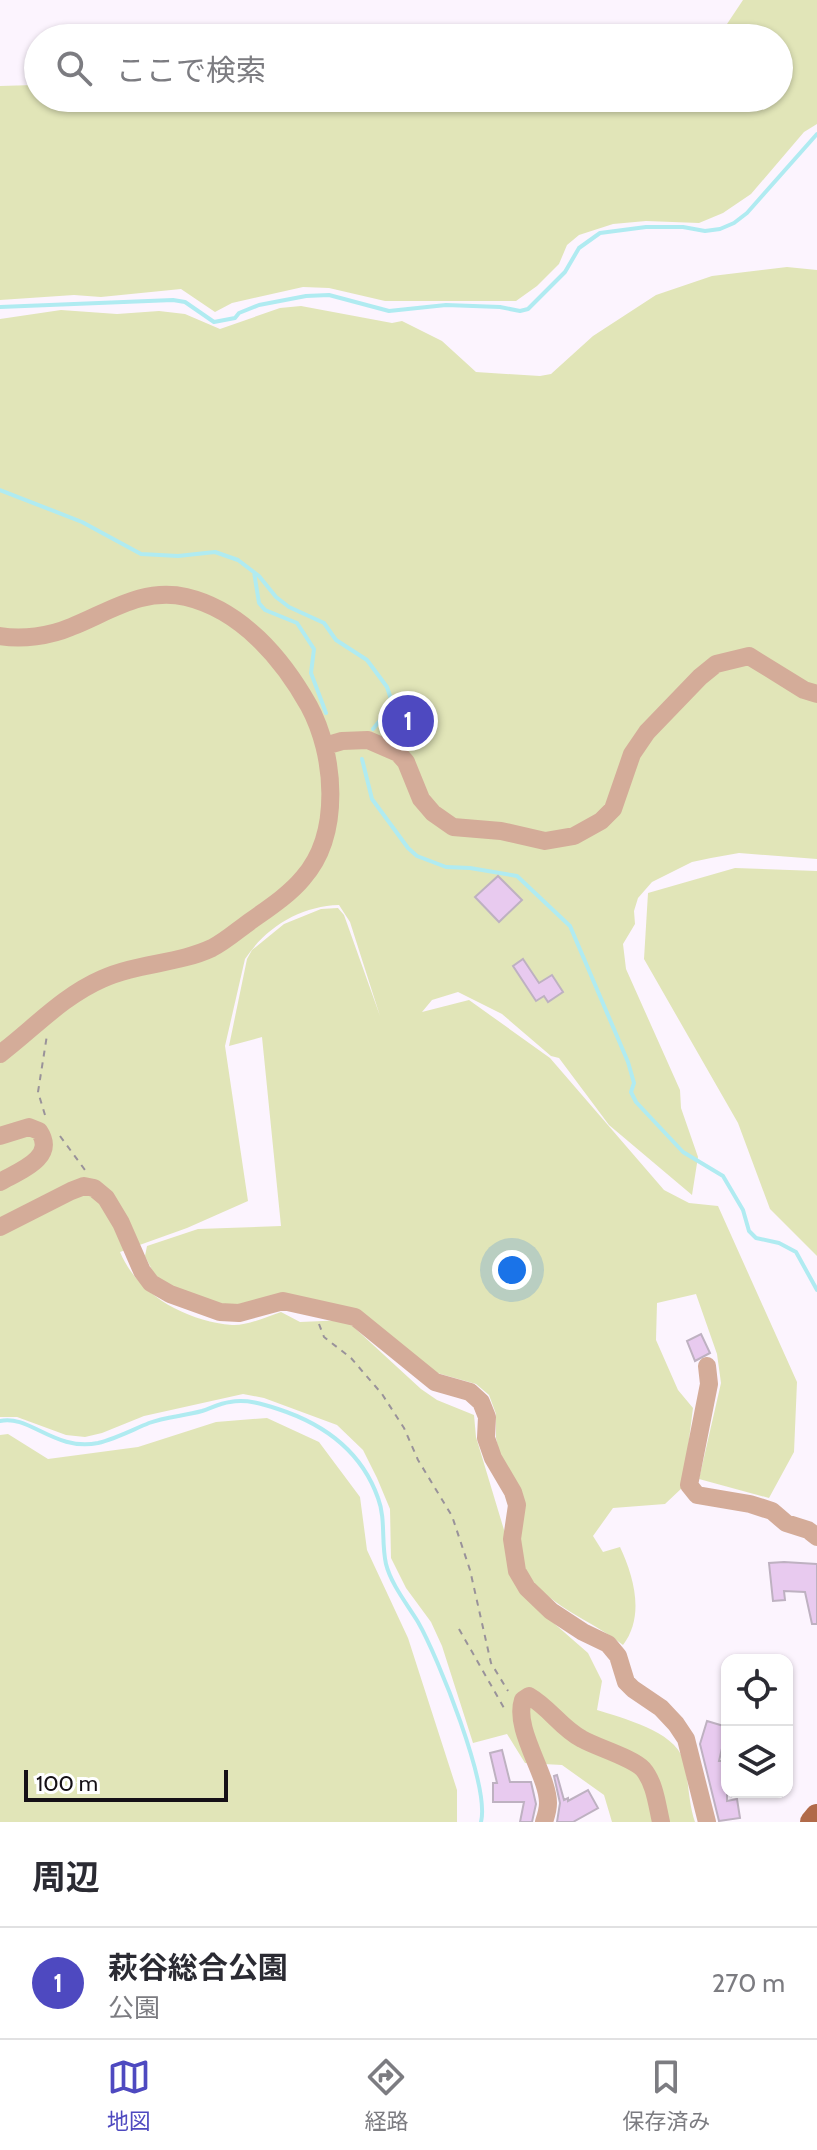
<!DOCTYPE html>
<html lang="ja">
<head>
<meta charset="utf-8">
<style>
  :root { --surface:#fff; --page:#f2f2f3; --text:#2b2b33; --muted:#7c7c81; --line:#e1e1e2; --accent:#4e49c0 }
  body { margin:0; font-family:Cabin,"Noto Sans JP",sans-serif; background:var(--page); color:var(--text) }
  .controls { position:absolute; right:24px; bottom:24px; display:grid; overflow:hidden; border-radius:16px; box-shadow:0 2px 6px #0004 }
  .controls button { width:72px; height:72px; display:grid; place-items:center; padding:0; border:0; border-bottom:2px solid var(--line); background:var(--surface); color:var(--text); font:40px sans-serif }
  .scale { position:absolute; left:24px; bottom:20px; width:204px; box-sizing:border-box; padding-left:8px; border:4px solid #151016; border-top:0; font-size:22px; line-height:28px; white-space:nowrap; color:#151016; -webkit-text-stroke:6px #fff; paint-order:stroke }
  .you { position:absolute; left:512px; top:1270px; width:28px; height:28px; margin:-20px; border:6px solid #fff; border-radius:50%; background:#1a73e8; box-shadow:0 0 0 12px #1a73e833 }
  .badge { display:grid; place-items:center; width:52px; height:52px; border-radius:50%; background:var(--accent); color:#fff; font-size:26px; font-weight:700 }
  .pin { position:absolute; translate:-50% -50%; border:4px solid #fff; box-shadow:0 2px 8px #0006 }
  .list { margin:0; padding:0; list-style:none }
  h2 { display:flex; justify-content:space-between; align-items:center; height:104px; margin:0; padding:0 32px; font-size:34px }
  h2 small { font-size:26px; font-weight:400; color:var(--muted) }
  .list li { display:grid; grid-template-columns:52px 1fr auto; gap:24px; align-items:center; box-sizing:border-box; height:112px; padding:0 32px; border-top:2px solid var(--line) }
  .list b { display:block; font-size:30px; white-space:nowrap }
  .list p { margin:0; font-size:26px; white-space:nowrap; color:var(--muted) }
  .list em { font-size:26px; font-style:normal; color:var(--muted) }
  .icon { flex:none; width:44px; height:44px; fill:none; stroke:currentColor; stroke-width:2; stroke-linecap:round; stroke-linejoin:round }
  .map { position:relative; flex:none; width:817px; height:1822px; overflow:hidden }
  .search { position:absolute; background:var(--surface); box-shadow:0 2px 6px #0004; left:24px; right:24px; top:24px; height:88px; display:flex; align-items:center; gap:20px; box-sizing:border-box; padding:0 28px; border-radius:44px; color:var(--muted); font-size:30px }
  .sheet { height:216px; background:var(--surface) }
  nav { display:flex; justify-content:space-around; align-items:center; box-sizing:border-box; height:112px; border-top:2px solid var(--line); background:var(--surface); font-size:22px; color:var(--muted) }
  nav a { display:grid; justify-items:center; gap:4px }
  nav .on { color:var(--accent) }
  .map>svg:first-child { display:block }
  .green { fill:#e1e5b8 }
  .lines { fill:none; stroke-linecap:round; stroke-linejoin:round }
  .stream { stroke:#b0ebf1; stroke-width:4 }
  .building { fill:#e8caef; stroke:#beb1c1; stroke-width:2 }
  .path { stroke:#99929a; stroke-width:2; stroke-dasharray:6 6; stroke-linecap:butt }
  .minor { stroke:#d4ac99; stroke-width:18 }
  .major { stroke:#b16a49; stroke-width:24 }
</style>
</head>
<body>
<div class="map">
<svg width="817" height="1822" viewBox="0 0 817 1822">
  <rect width="100%" height="100%" fill="#fcf4fe"/>
  <path class="green" d="M743,0H817V124L804,132L751,194L723,213L699,223L646,221L613,224L579,235L567,245L559,264L537,286L516,301H385L329,288L303,287L232,303L215,312L181,289L101,297L74,295L0,300V86L34,85V44H38V98H779V38H235L727,24Z
    M787,267L817,270V859L739,853L711,858L692,862L652,882L638,898L634,911L635,924L623,944L626,969L680,1090L681,1108L698,1157L692,1195L609,1125L559,1058L551,1056L502,1014L458,992L432,1000L422,1012L469,1000L550,1058L664,1190L689,1203L718,1206L797,1382L794,1452L769,1498L699,1479L721,1383L717,1354L696,1294L657,1303L656,1340L678,1390L693,1408L683,1487L665,1504L613,1508L593,1536L603,1552L620,1547C634,1577 645,1616 623,1645C592,1620 542,1604 524,1568L496,1438V1414L489,1395L476,1384L437,1373L357,1313L246,1304L211,1305L156,1278L145,1256L147,1246L198,1229L281,1226L262,1037L229,1046L247,959L252,950L284,924L321,909L338,908L344,915L380,1016L350,922L339,905C301,906 266,927 245,959L225,1046L248,1201L187,1228L120,1252C138,1295 186,1321 232,1325C246,1326 266,1317 281,1312L300,1322L346,1320L421,1389L437,1400L474,1415L476,1437L520,1583L541,1612L588,1653L602,1681L597,1710C622,1718 674,1731 683,1759C689,1779 688,1802 695,1822H612L604,1795L562,1765L525,1763L507,1734L473,1743L442,1646L431,1622L406,1588L391,1558L390,1509L377,1478L363,1450L337,1425L264,1398L243,1394L144,1416L102,1433L85,1437L66,1435L17,1417H0V319L61,310L117,314L159,311L185,314L220,329L280,308L301,306L392,323L402,321L442,341L476,372L540,376L551,374L593,336L656,295L712,276Z
    M735,868L817,871V1256L770,1209L738,1123L644,959L648,893Z
    M267,1418L319,1442L360,1497L367,1550L408,1638L457,1790V1822H0V1435L8,1434L48,1459L138,1447L216,1422Z"/>
  <g class="lines">
    <path class="stream" d="M0,307L173,300L185,302L214,322L235,318L239,313L259,305L306,296L329,295L389,311L446,305L500,307L520,311L528,309L565,272L579,248L600,233L646,227H683L705,231L720,229L734,223L747,213L817,134
      M0,490L82,522L141,554L178,556L215,552L238,560L259,576L276,597L289,607L324,623L336,640L367,660L387,687L391,699L385,714L373,729
      M254,572L259,603L265,610L297,623L314,649L311,673L326,713
      M362,759L372,799L408,848L417,856L446,867L470,868L517,876L570,926L628,1062L634,1083L631,1092L636,1102L683,1152L723,1176L743,1210L749,1231L756,1238L779,1243L796,1252L817,1290
      M0,1421C29,1414 55,1452 98,1443C115,1439 132,1430 149,1423C165,1417 184,1416 202,1411C211,1408 221,1403 230,1402C247,1399 263,1404 278,1409C324,1424 361,1450 378,1498C386,1519 381,1542 386,1564C391,1584 407,1604 418,1622C438,1657 490,1786 481,1822"/>
  </g>
  <path class="building" d="M498,876L522,900L499,922L475,897Z
    M523,959L539,983L552,975L563,992L548,1002L544,996L536,1001L513,966Z
    M701,1334L710,1353L695,1361L687,1341Z
    M784,1562L817,1564V1624H812L805,1592L784,1591L785,1600L773,1601L769,1563Z
    M707,1721L727,1727L719,1761H727V1801L737,1799L740,1818L719,1821L700,1744Z
    M502,1750L510,1782H531L536,1804L532,1822H520L524,1802H493V1783H497L490,1753Z
    M557,1775L564,1800L568,1798V1801L588,1790L598,1808L573,1822H557L560,1803L554,1776Z"/>
  <g class="lines">
    <path class="path" d="M45,1115L38,1092L47,1035
      M60,1136L85,1170
      M319,1324L324,1337L351,1358L382,1394L404,1428L418,1460L452,1516L470,1570L491,1663L508,1691
      M459,1629L504,1708"/>
    <path class="minor" d="M0,636C22,640 50,636 71,627C109,612 143,587 186,597C241,610 282,658 309,706C335,754 342,834 303,878C290,894 269,908 252,920C239,929 226,941 212,948C178,964 137,963 102,979C63,996 34,1028 0,1054
      M325,746L342,741L368,740L398,753L406,762L421,799L433,813L453,827L501,831L545,841L574,836L601,821L613,809L632,754L647,732L700,677L716,664L749,656L804,690L817,694
      M0,1136L29,1127L39,1131C57,1158 19,1171 0,1182
      M0,1227L71,1191L84,1186L94,1188L106,1198L121,1223L142,1271L151,1283L170,1294L220,1312L239,1313L283,1301L355,1317L435,1382L470,1392L481,1402L487,1417L486,1438L493,1458L513,1492L517,1505L512,1539L517,1571L527,1588L551,1611L583,1632L608,1644L618,1656L626,1682L633,1689L661,1708L676,1724L686,1739L707,1822
      M707,1366L709,1384L689,1485L697,1495L750,1504L772,1511L786,1523L808,1530L817,1537
      M544,1822C546,1816 548,1809 548,1803C548,1775 513,1729 523,1700L529,1696C550,1708 561,1728 582,1739C598,1748 631,1757 643,1769C655,1783 657,1805 661,1822"/>
    <path class="major" d="M812,1822L817,1816"/>
  </g>
</svg>
<div class="controls">
<button><svg class="icon" aria-label="locate" viewBox="0 0 24 24"><circle cx="12" cy="12" r="6"/><path d="M12 2v4M12 18v4M2 12h4M18 12h4"/></svg></button>
<button><svg class="icon" aria-label="layers" viewBox="0 0 24 24"><path d="M12 4l9 5-9 5-9-5zM3 14l9 5 9-5"/></svg></button>
</div>
<div class="scale">100 m</div>
<div class="you"></div>
<div class="pin badge" style="left:408px;top:721px">1</div>
<div class="search"><svg class="icon" aria-label="search" viewBox="0 0 24 24"><circle cx="10" cy="10" r="6"/><path d="M15 15l6 6"/></svg>ここで検索</div>
</div>
<section class="sheet">
<h2>周辺<small></small></h2>
<ul class="list">
<li><span class="badge">1</span><div><b>萩谷総合公園</b><p>公園</p></div><em>270 m</em></li>
</ul>
</section>
<nav>
<a class="on"><svg class="icon" aria-label="map" viewBox="0 0 24 24"><path d="M3 6l6-2 6 2 6-2v14l-6 2-6-2-6 2zM9 4v14M15 6v14"/></svg>地図</a>
<a><svg class="icon" aria-label="directions" viewBox="0 0 24 24"><path d="M12 3l9 9-9 9-9-9zM9 14v-3h6M13 9l2 2-2 2"/></svg>経路</a>
<a><svg class="icon" aria-label="saved" viewBox="0 0 24 24"><path d="M7 4h10v16l-5-4-5 4z"/></svg>保存済み</a>
</nav>
</body>
</html>
